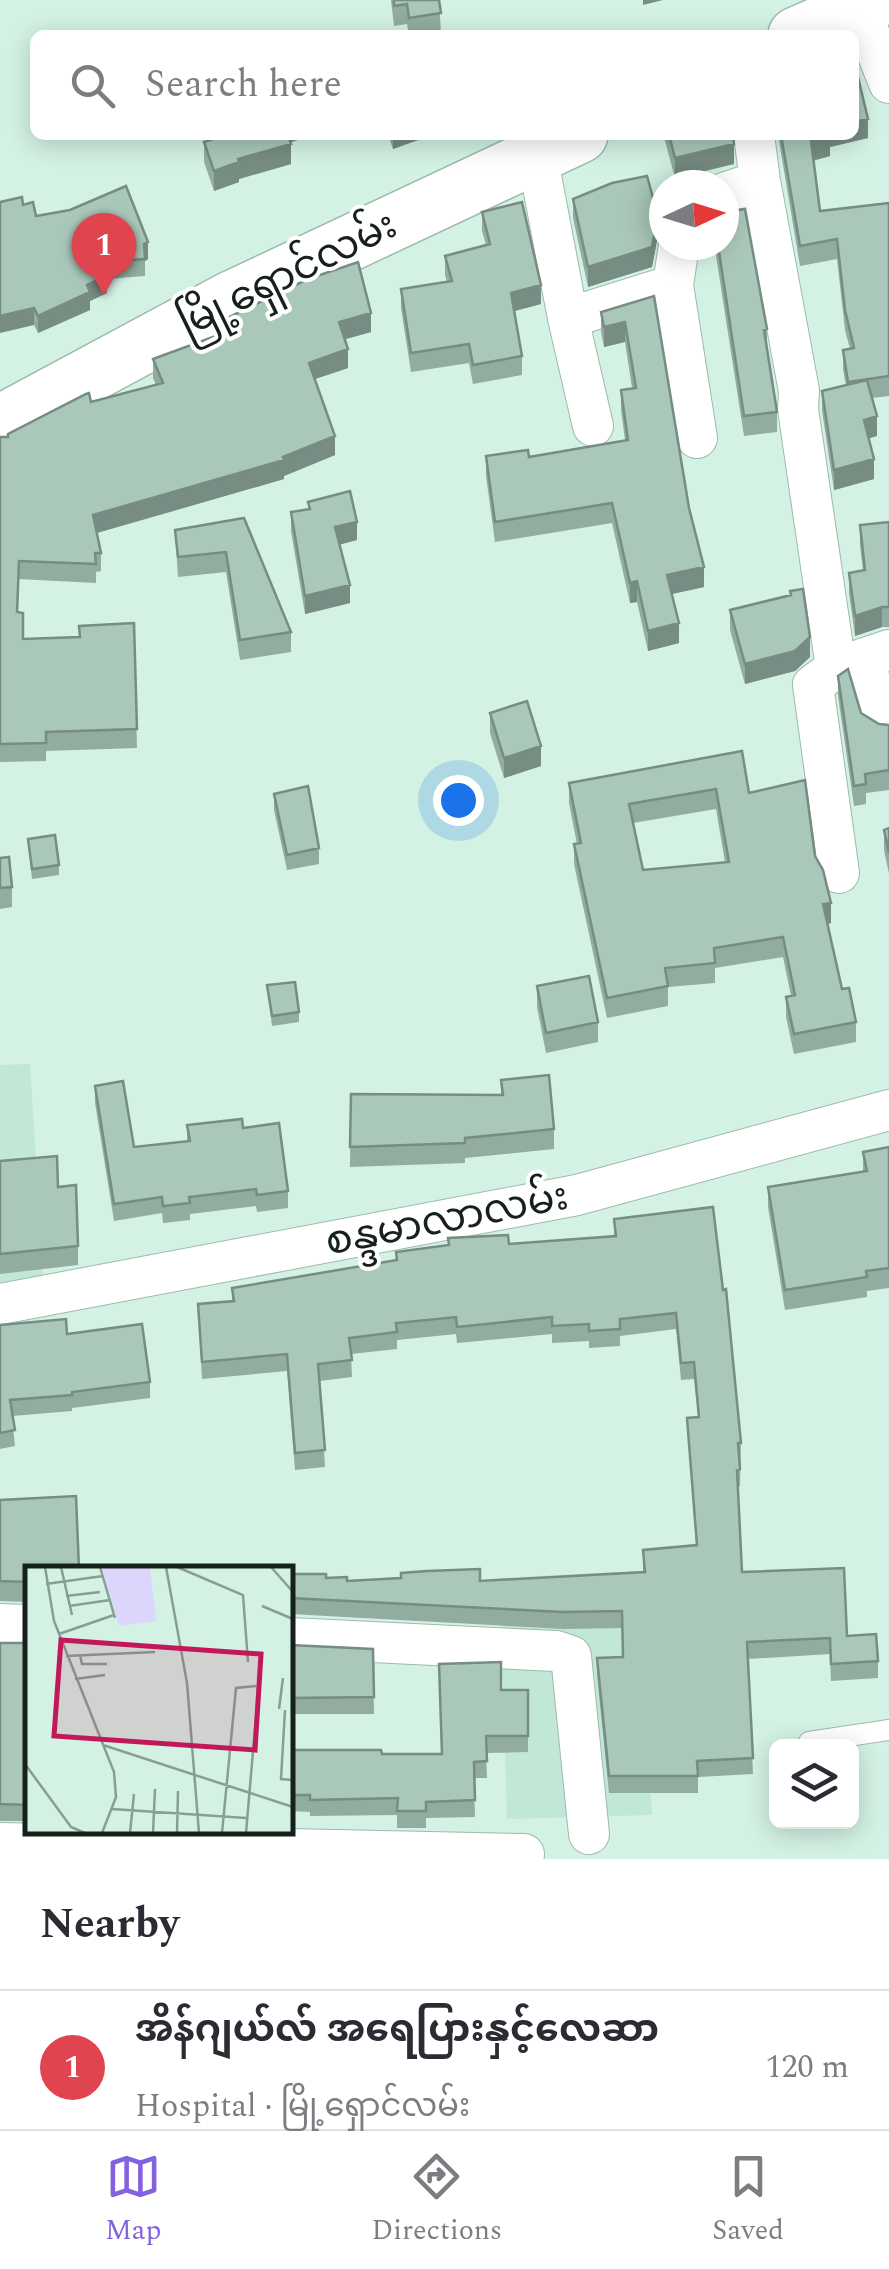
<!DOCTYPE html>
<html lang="en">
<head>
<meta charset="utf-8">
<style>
  :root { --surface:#fff; --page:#f2f2f3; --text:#2b2b33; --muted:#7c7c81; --line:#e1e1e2; --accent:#8562dd }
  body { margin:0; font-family:Spectral,"Noto Sans Myanmar",serif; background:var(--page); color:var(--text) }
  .controls { position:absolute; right:30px; bottom:30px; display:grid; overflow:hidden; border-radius:15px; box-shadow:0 5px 25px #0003 }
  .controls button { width:90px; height:90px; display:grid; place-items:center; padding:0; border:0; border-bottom:2px solid var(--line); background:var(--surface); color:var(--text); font:50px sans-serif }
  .compass { position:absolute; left:649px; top:170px; width:90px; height:90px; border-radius:50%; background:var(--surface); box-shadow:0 5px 25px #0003; rotate:86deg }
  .you { position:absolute; left:458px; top:800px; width:35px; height:35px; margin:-25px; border:8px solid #fff; border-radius:50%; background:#1a73e8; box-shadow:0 0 0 15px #1a73e833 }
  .badge { display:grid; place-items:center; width:65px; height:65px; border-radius:50%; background:var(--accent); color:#fff; font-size:32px; font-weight:700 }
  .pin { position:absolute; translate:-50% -82px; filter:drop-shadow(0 2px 5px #0008) }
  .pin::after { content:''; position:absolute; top:52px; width:35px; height:30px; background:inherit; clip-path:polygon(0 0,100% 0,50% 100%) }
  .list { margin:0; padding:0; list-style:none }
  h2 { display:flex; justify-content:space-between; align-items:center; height:130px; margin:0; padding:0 40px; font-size:42px }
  h2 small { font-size:32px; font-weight:400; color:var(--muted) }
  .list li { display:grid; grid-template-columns:65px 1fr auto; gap:30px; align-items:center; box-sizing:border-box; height:140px; padding:0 40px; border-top:2px solid var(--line) }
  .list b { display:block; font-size:38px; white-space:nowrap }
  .list p { margin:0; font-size:32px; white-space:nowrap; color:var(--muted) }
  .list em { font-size:32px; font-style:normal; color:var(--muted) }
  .icon { flex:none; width:55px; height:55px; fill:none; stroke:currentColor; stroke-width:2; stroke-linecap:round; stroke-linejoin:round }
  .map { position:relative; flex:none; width:889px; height:1859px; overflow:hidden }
  .search { position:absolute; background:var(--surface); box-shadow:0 5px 25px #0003; left:30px; right:30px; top:30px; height:110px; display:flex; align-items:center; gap:25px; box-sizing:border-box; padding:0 35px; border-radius:15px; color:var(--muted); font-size:38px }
  .sheet { height:270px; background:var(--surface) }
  nav { display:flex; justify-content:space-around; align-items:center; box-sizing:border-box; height:140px; border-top:2px solid var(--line); background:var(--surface); font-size:28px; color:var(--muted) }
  nav a { display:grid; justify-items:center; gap:5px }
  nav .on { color:var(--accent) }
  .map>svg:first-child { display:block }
  .built { fill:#c1e8d6 }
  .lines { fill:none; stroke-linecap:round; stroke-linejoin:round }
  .lane-casing { stroke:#9dbaad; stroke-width:22 }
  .street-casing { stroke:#9dbaad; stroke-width:42 }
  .highway-casing { stroke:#9dbaad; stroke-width:58 }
  .lane { stroke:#fff; stroke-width:20 }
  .street { stroke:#fff; stroke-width:40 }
  .highway { stroke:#fff; stroke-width:55 }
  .wall { fill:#92aca0; fill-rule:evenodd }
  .shaded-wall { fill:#778c82 }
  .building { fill:#aac8ba; stroke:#778c82; stroke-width:2.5; fill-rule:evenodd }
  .labels { text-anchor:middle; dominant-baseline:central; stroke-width:8; stroke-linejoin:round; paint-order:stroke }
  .street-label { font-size:40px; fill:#16211c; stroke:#fff }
  .inset-road { fill:none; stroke:#879e94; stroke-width:2.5 }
  .view { fill:#c2185b; fill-opacity:0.15; stroke:#c2185b; stroke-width:5 }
  .inset-edge { fill:none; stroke:#16211c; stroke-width:5 }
</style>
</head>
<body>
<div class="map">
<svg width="889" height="1859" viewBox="0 0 889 1859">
  <rect width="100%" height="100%" fill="#d3f2e4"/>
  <path class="built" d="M30,1064L45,1305L0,1309V1065Z
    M638,1571L652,1815L507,1819L500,1578Z"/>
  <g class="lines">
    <g class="lane-casing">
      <path id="lane" d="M809,1742L889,1730"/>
    </g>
    <g class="street-casing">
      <path id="street" d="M859,7L889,83
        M754,135L760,181L799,391L798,409L836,668
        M537,155L568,318L593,426
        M724,193L760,181
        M679,245L673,285L697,438
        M568,318L673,285
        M864,658L880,718L889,722
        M839,873L813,685L836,668L889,650
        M0,1304L577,1195L889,1110
        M0,1624L28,1625
        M290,1638L556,1651L571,1656L589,1834
        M0,1843L524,1854"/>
    </g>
    <g class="highway-casing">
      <path id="highway" d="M796,35L876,0
        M0,423L229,300L580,135"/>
    </g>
    <use href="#lane" class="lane"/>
    <use href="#street" class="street"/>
    <use href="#highway" class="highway"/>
  </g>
  <path class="wall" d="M391,0H439L441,33L409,35L407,24L394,26Z
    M224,135H311L290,143L291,164L239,179V182L214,191L204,162V142Z
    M388,135H432L393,149Z
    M665,135H733L734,164L675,178L665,141Z
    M778,135H854L868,138L830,147V156L813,161L820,211L889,203V396L872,398L877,436L868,438L874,479L834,490L822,411V391L846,386L843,369V350L850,349L845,330L837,259L800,266Z
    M573,199L658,235L652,267L588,287L573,218Z
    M23,205L36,216L148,259L145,261V276L107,279V293L90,301V310L38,333L34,325Z
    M482,212L541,304L514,311L522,356V375L473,384L469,363L411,372L401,308V289L447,282L445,275V256L486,245L482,231Z
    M716,245H724L767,329V348L777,412V432L744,436L716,256Z
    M654,296L689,508L704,587L672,594L679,643L648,651L637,602L630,603L612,523L495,542L486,476V456L529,457L625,440L621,410V390L632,388L625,342L604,347L601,332V312Z
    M227,318L371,332L345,339L348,368L315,379L335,455L284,476V479L97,533L101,553V571L96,572V583L19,579L18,612L23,639L79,637V626L134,623L137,748L46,751V761L0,762V437H8L91,402L156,385L153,378V359L227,332Z
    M308,502L357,540L339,544L350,603L305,614L291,531V512L308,509Z
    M244,518L291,632V652L240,660L226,572L178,577L175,530Z
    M889,522V627H882L855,636L849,593V573L863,571L860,545V525Z
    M730,610L810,657L795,671L745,684L730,630Z
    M838,676L861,713L879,724L889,725V790L866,793V804L854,806L838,696Z
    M490,713L541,766L504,778L490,733Z
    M742,751L749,793L815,856L831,923L828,924L842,989L856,1022V1042L794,1054L786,1017V997L791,996L783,957L715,968V983L668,987V1006L607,1018L574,864V844H577L569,803V783ZM716,809L725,862L643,870L633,823Z
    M274,794L319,848V864L287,870L274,810Z
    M889,828V874L884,850V830Z
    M28,839L59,865V875L32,879Z
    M0,858L12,887V907L0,909Z
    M267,985L299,1012V1022L272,1026Z
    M537,986L598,1022V1042L546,1053L537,1007Z
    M501,1080L554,1129V1149L465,1158V1163L350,1167L351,1094L501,1095Z
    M95,1086L134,1147L187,1141V1125L243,1128L288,1191V1208L257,1212L256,1206L190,1214V1220L163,1223L162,1213L114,1221L95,1103Z
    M889,1147V1288L867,1291V1297L785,1310L768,1207V1187L863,1172V1152Z
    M0,1161L58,1187L78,1246V1265L0,1274Z
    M713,1207L741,1443L740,1486H738L742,1572L847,1636L878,1661V1678L831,1681L830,1654L748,1659L753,1774L698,1777V1793H609L597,1675V1658L623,1657L622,1628L564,1629L290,1614V1574L347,1581H480L643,1572V1550L696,1545L687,1418L698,1417L694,1379L681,1380L676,1329L620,1336V1346L589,1348V1341L552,1343V1334L457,1343L456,1334L397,1340V1349L351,1354L352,1377L320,1381L325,1467L295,1470L287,1371L202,1379L198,1304L232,1301V1288L396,1260V1252L614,1237V1219Z
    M0,1325L67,1334L150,1382V1398L72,1408V1411L12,1416L15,1446L0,1449Z
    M0,1500L28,1569V1602L0,1601Z
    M0,1643H28V1821H0Z
    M290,1645L373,1649L374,1714H290Z
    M501,1690H528V1752L486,1753L487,1778H474L475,1817L426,1818V1828H397V1815L310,1816V1812L290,1811V1750L382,1754H441Z"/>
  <path class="shaded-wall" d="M643,0H663L643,5Z
    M868,119V138L830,147V156L811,161V141L828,135H854V122Z
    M285,135H311L285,144Z
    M393,135H432L393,149Z
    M291,144V164L239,179V182L214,191V171L238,159Z
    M734,144V164L675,178V158Z
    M658,216V235L652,267L588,287V267Z
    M148,242V259L145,261L144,244Z
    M107,276V293L90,301V310L38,333V316L87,285Z
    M541,285V304L511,312V293Z
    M34,308V325L0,333V316Z
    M371,313V332L339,341V322Z
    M625,322V342L604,347V327Z
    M348,349V368L309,381V363Z
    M877,416V436L864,440V420Z
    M335,436V455L284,476V479L93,534V515L283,457Z
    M874,459V479L834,490V470Z
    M357,522V540L335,546V527Z
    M704,567V587L667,595V575Z
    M637,581V602L630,603V583Z
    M350,585V603L305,614V596Z
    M882,607V627L855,636V616Z
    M679,623V643L648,651V631Z
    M810,637V657L795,671L745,684V664Z
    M541,746V766L504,778V758Z
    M831,903V923L823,925V904Z"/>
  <path class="building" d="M394,0H439L441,13L409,18L407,4L394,6Z
    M854,73H857L868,119L854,122Z
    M224,135H288L291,144L238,159L239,162L214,171L204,142Z
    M669,135H733L734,144L675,158Z
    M781,135H830V137L811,141L820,211L889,203V376L848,382L843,350L854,348L845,310L837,239L800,246Z
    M647,176L658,216L652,247L588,267L573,199L612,183Z
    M126,186L148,242L144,244L145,259L100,262L107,276L87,285L90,292L38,316L34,308L0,316V202L22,197L23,205L33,202L36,216L70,210Z
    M522,202L541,285L511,293L522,356L473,365L469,344L411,353L401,289L452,281L445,256L490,244L482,212Z
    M745,209L767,329L764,330L777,412L744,416L718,245H724V212Z
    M358,262L371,313L339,322L348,349L309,363L335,436L283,457L284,460L93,515L101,553H95L96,564L19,561L17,612L23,613V639L80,637L79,626L134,623L137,729L46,732V743L0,744V437H8V434L86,394L89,393L91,402L163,383L153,359L232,330L227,318L308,279Z
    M654,296L689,508L704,567L667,575L679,623L648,631L637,581L630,583L612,503L495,522L486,456L528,450L529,457L628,440L621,390L636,388L625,322L604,327L601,312Z
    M867,380L877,416L864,420L874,459L834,470L822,391Z
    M350,491L357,522L335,527L350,585L305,596L291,512L310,509L308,502Z
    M244,518L291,632L240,640L226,552L178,557L175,530Z
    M889,522V607H882L855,616L849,573L865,570L860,525Z
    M803,589L810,637L795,651L745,664L730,610L791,595L790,591Z
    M848,669L861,713L879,724L889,725V770L865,774L866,784L854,786L838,676Z
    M527,701L541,746L504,758L490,713Z
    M742,751L749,793L805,780L815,856L823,870L831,903L823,904L842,989L849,988L856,1022L794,1034L786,997L795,995L783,937L714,948L715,963L665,968L668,986L607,998L574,844L581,843L569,783ZM716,789L729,862L643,870L629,804Z
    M308,786L319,848L287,855L274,794Z
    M889,828V853L884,830Z
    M55,835L59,865L32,869L28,839Z
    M9,857L12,887L0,888V858Z
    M589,976L598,1022L546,1033L537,986Z
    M295,982L299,1012L272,1016L267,985Z
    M549,1075L554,1129L465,1138V1143L350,1147L351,1094L503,1095L501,1080Z
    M123,1081L134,1147L190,1141L187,1125L242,1119L243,1128L279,1123L288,1191L257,1195L256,1189L189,1197L190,1203L163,1206L162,1197L114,1204L95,1086Z
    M889,1147V1268L866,1271L867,1277L785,1290L768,1187L867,1171L863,1152Z
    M57,1156L58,1187L76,1185L78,1246L0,1254V1161Z
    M713,1207L723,1290L726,1289L741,1443H738L740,1469L737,1470L742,1572L844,1568L847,1636L876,1634L878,1661L831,1664L830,1638L747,1642L753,1758L697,1761L698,1776H609L597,1658L623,1657L622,1611L564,1612L290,1598V1574H326V1578L347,1577V1581L401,1578V1573L427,1571L480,1569V1581L645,1572L643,1550L697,1545L687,1418L699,1417L694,1362L681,1363L676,1313L620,1319V1329L589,1331V1324L552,1326V1317L457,1327L456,1317L396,1323L397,1332L349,1338L352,1360L318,1364L325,1450L295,1453L287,1354L202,1362L198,1304L234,1301L232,1288L397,1260L396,1252L449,1245L448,1238L508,1235L509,1244L616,1236L614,1219Z
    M66,1319L67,1334L142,1324L150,1382L72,1392V1395L10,1400L15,1430L0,1433V1325Z
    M76,1496L79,1569H28V1582L0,1581V1500Z
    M0,1643H28V1805L0,1804Z
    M290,1645L373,1649L374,1697L290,1698Z
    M501,1662V1690H528V1736H486L487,1761L474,1762L475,1800L426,1802V1811H397L398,1798L310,1800V1795H290V1750H381L382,1754H442L439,1664Z"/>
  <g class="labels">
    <g class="street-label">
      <text transform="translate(288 275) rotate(-26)">မြို့ရှောင်လမ်း</text>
      <text transform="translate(447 1220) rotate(-11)">စန္ဒမာလာလမ်း</text>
    </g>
  </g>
  <g transform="translate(25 1566)">
    <rect width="268" height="268" fill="#d3f2e4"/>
    <path d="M77,1H125L131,55L94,60Z" fill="#ddd6fc"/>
    <path class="inset-road" d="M20,1L29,55L89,206L91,231L77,267M36,1L47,49M75,1L90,52M141,1L162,117L174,267M152,1L218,29L223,96M246,1L268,26M21,18L78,10M41,30L75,26M44,40L85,34M237,40L268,53M34,68L89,49M55,89L57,98H82M41,90L130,86M50,113L80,109M254,143L258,112M260,144L256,213L268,214M78,179L268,241M0,198L46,261L60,267M87,243L221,252M105,267L109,228M128,267L130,223M152,267L153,225M197,267L211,122L231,120M221,267L233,127"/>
    <path class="view" d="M36,74L236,88L230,184L29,170Z"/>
    <rect width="268" height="268" class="inset-edge"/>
  </g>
</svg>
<div class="controls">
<button><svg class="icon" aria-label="layers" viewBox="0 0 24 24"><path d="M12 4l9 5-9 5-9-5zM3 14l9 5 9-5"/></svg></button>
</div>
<svg class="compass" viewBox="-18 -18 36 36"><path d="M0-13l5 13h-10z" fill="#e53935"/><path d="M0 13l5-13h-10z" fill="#7c7c81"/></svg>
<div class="you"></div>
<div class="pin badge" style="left:104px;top:295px;background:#e0444e">1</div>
<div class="search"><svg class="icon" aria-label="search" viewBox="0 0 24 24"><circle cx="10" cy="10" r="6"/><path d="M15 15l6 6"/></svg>Search here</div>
</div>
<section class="sheet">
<h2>Nearby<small></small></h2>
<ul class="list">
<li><span class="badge" style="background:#e0444e">1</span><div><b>အိန်ဂျယ်လ် အရေပြားနှင့်လေဆာ</b><p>Hospital · မြို့ရှောင်လမ်း</p></div><em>120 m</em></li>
</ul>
</section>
<nav>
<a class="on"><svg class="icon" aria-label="map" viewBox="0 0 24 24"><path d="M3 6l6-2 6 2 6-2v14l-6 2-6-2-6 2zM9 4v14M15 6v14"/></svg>Map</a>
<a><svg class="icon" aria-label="directions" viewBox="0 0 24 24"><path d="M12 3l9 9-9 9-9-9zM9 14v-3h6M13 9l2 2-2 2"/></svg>Directions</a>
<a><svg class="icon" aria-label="saved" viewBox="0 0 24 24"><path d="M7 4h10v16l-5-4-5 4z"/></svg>Saved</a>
</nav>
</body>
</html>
